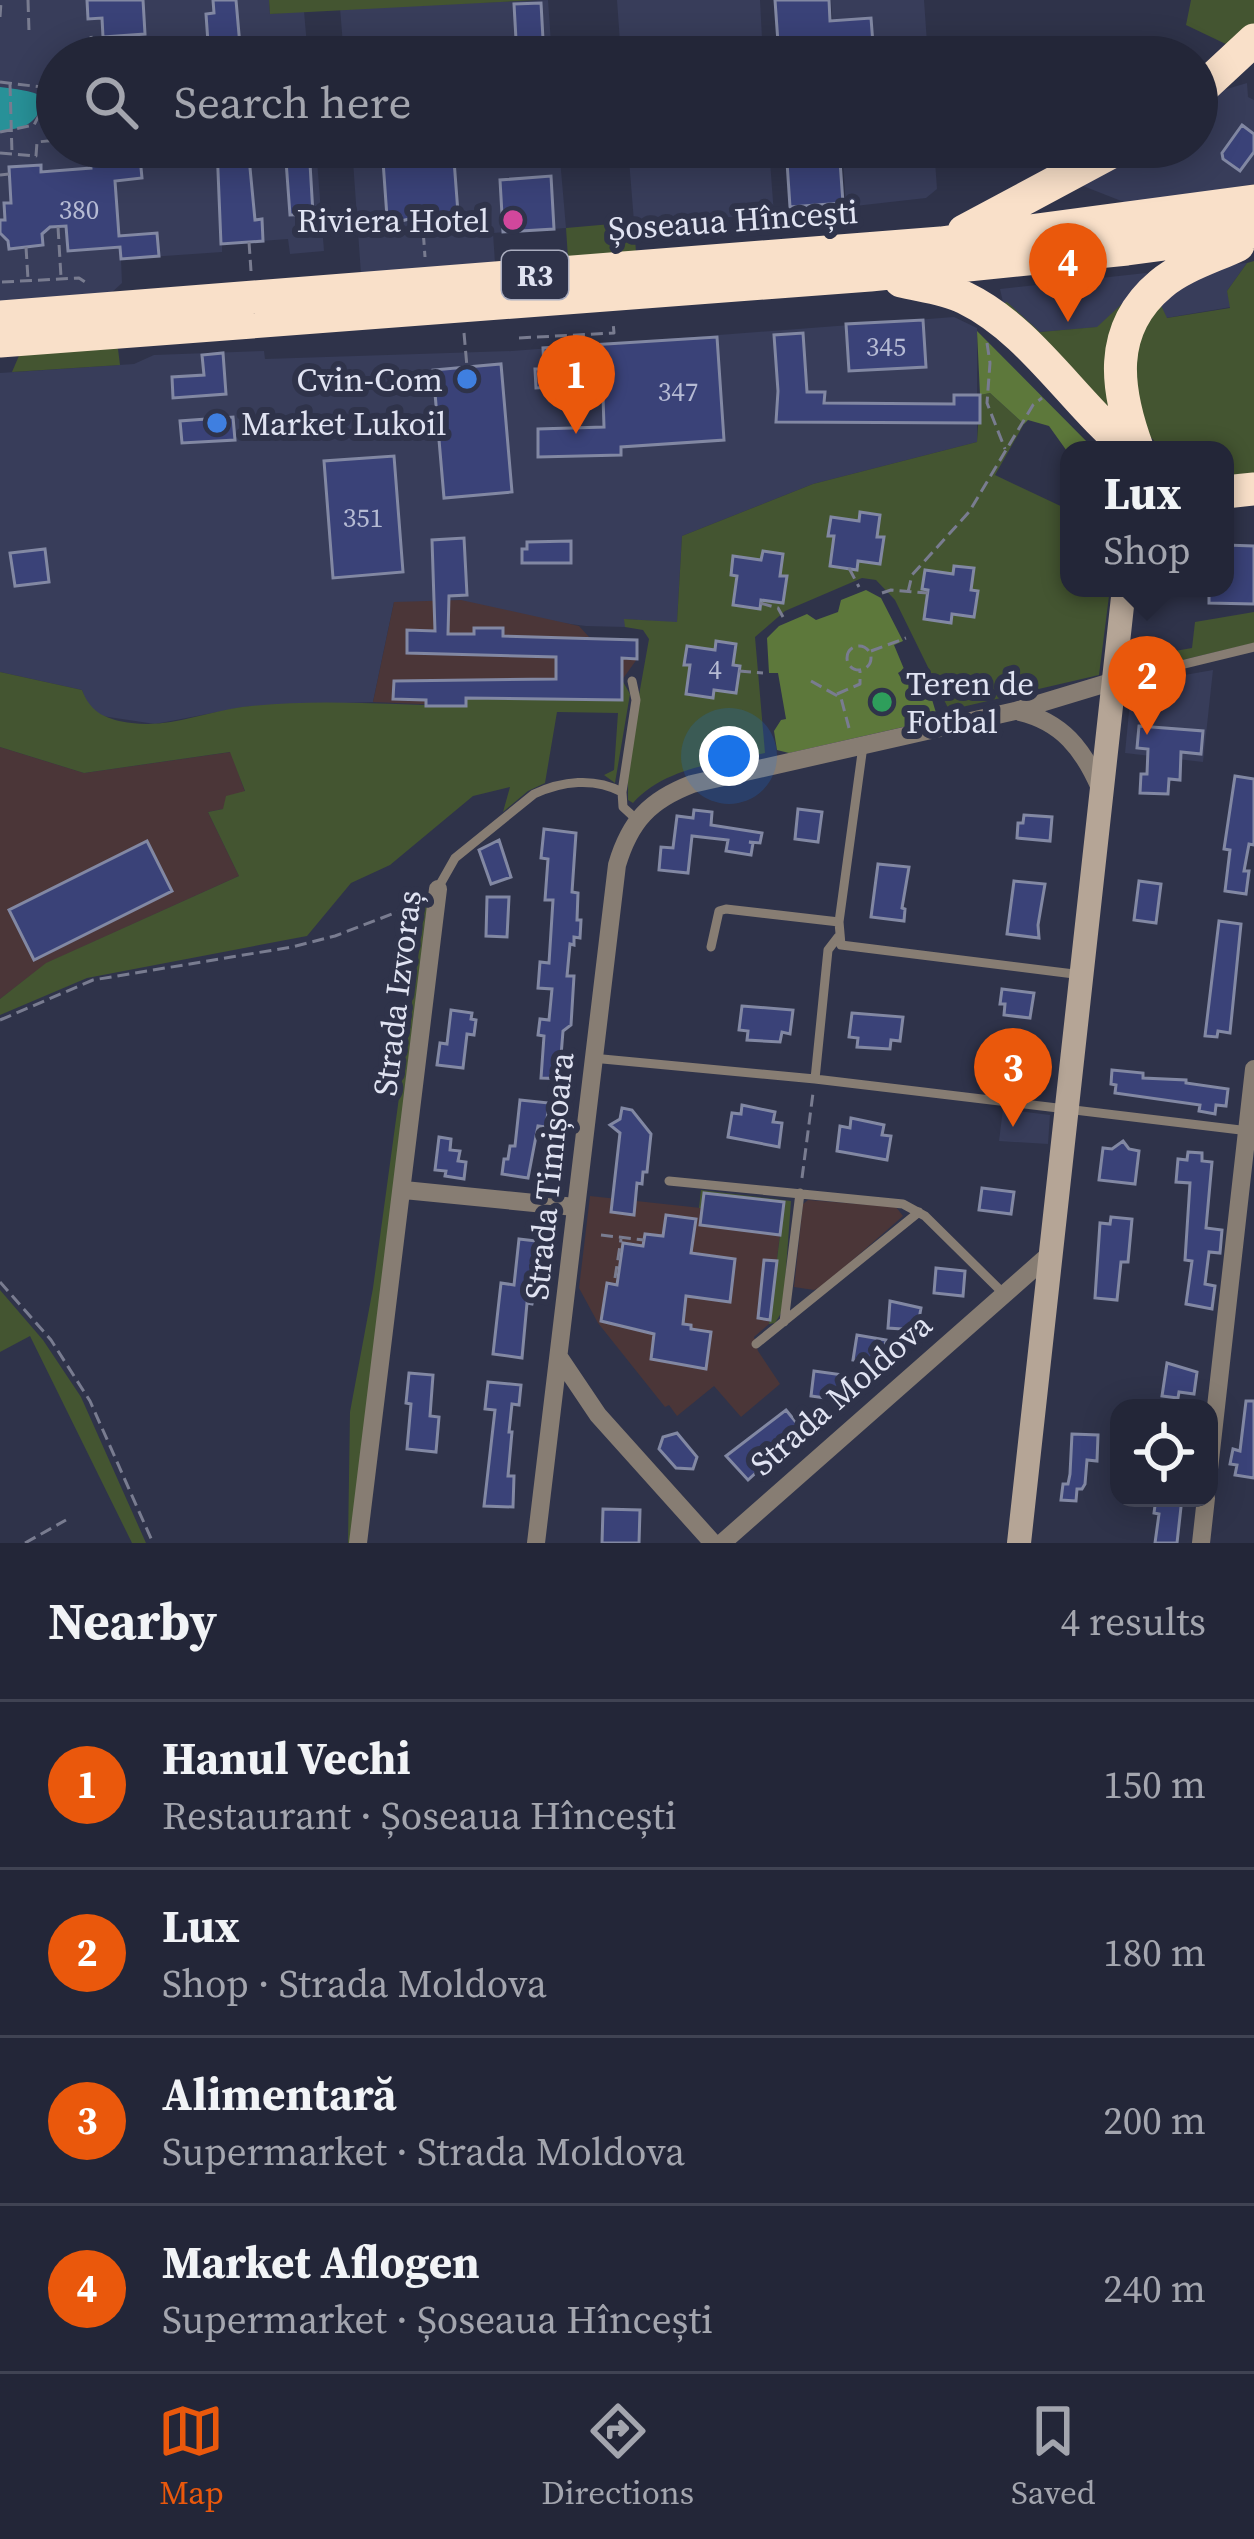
<!DOCTYPE html>
<html lang="en">
<head>
<meta charset="utf-8">
<style>
  :root { --surface:#232638; --page:#2b2e40; --text:#f1f3f6; --muted:#a3a5ae; --line:#404353; --accent:#ea580c }
  body { margin:0; font-family:"Source Serif 4",serif; background:var(--page); color:var(--text) }
  .controls { position:absolute; right:36px; bottom:36px; display:grid; overflow:hidden; border-radius:24px; box-shadow:0 6px 30px #0003 }
  .controls button { width:108px; height:108px; display:grid; place-items:center; padding:0; border:0; border-bottom:3px solid var(--line); background:var(--surface); color:var(--text); font:60px sans-serif }
  .you { position:absolute; left:729px; top:756px; width:42px; height:42px; margin:-30px; border:9px solid #fff; border-radius:50%; background:#1a73e8; box-shadow:0 0 0 18px #1a73e833 }
  .badge { display:grid; place-items:center; width:78px; height:78px; border-radius:50%; background:var(--accent); color:#fff; font-size:39px; font-weight:700 }
  .pin { position:absolute; translate:-50% -99px; filter:drop-shadow(0 3px 6px #0008) }
  .pin::after { content:''; position:absolute; top:63px; width:42px; height:36px; background:inherit; clip-path:polygon(0 0,100% 0,50% 100%) }
  .popup { position:absolute; left:1060px; top:441px; width:174px; height:156px; box-sizing:border-box; display:grid; place-content:center; border-radius:24px; background:var(--surface); filter:drop-shadow(0 3px 9px #0005); font-size:39px; white-space:nowrap; color:var(--muted) }
  .popup b { font-size:45px; color:var(--text) }
  .popup::after { content:''; position:absolute; left:50%; top:100%; margin-left:-24px; border:24px solid transparent; border-top-color:var(--surface) }
  .list { margin:0; padding:0; list-style:none }
  h2 { display:flex; justify-content:space-between; align-items:center; height:156px; margin:0; padding:0 48px; font-size:51px }
  h2 small { font-size:39px; font-weight:400; color:var(--muted) }
  .list li { display:grid; grid-template-columns:78px 1fr auto; gap:36px; align-items:center; box-sizing:border-box; height:168px; padding:0 48px; border-top:3px solid var(--line) }
  .list b { display:block; font-size:45px; white-space:nowrap }
  .list p { margin:0; font-size:39px; white-space:nowrap; color:var(--muted) }
  .list em { font-size:39px; font-style:normal; color:var(--muted) }
  .icon { flex:none; width:66px; height:66px; fill:none; stroke:currentColor; stroke-width:2; stroke-linecap:round; stroke-linejoin:round }
  .map { position:relative; flex:none; width:1254px; height:1543px; overflow:hidden }
  .search { position:absolute; background:var(--surface); box-shadow:0 6px 30px #0003; left:36px; right:36px; top:36px; height:132px; display:flex; align-items:center; gap:30px; box-sizing:border-box; padding:0 42px; border-radius:66px; color:var(--muted); font-size:45px }
  .sheet { height:828px; background:var(--surface) }
  nav { display:flex; justify-content:space-around; align-items:center; box-sizing:border-box; height:168px; border-top:3px solid var(--line); background:var(--surface); font-size:33px; color:var(--muted) }
  nav a { display:grid; justify-items:center; gap:6px }
  nav .on { color:var(--accent) }
  .map>svg:first-child { display:block }
  .built { fill:#383d5a }
  .industrial { fill:#4b3638 }
  .green { fill:#445531 }
  .forest { fill:#5d783b }
  .water { fill:#289198 }
  .building { fill:#3a4278; stroke:#8288a3; stroke-width:3 }
  .lines { fill:none; stroke-linecap:round; stroke-linejoin:round }
  .path { stroke:#797c90; stroke-width:3; stroke-dasharray:12 6; stroke-linecap:butt }
  .lane { stroke:#877d73; stroke-width:9 }
  .street { stroke:#877d73; stroke-width:18 }
  .secondary { stroke:#b5a596; stroke-width:24 }
  .highway { stroke:#f9e0c9; stroke-width:33 }
  .hotel-dot { fill:#d1479c; stroke:#2f334a; stroke-width:4.5 }
  .shop-dot { fill:#3f7fe0; stroke:#2f334a; stroke-width:4.5 }
  .leisure-dot { fill:#2e9e5b; stroke:#2f334a; stroke-width:4.5 }
  .labels { text-anchor:middle; dominant-baseline:central; stroke-width:12; stroke-linejoin:round; paint-order:stroke }
  .number-label { font-size:27px; fill:#b6bbd4 }
  .shield { fill:#2f334a; stroke:#abaec0; stroke-width:3 }
  .shield-label { font-size:30px; font-weight:bold; fill:#e0e3f2 }
  .poi-label { font-size:33px; fill:#e0e3f2; stroke:#2f334a; text-anchor:end }
  .street-label { font-size:33px; fill:#e0e3f2; stroke:#2f334a }
</style>
</head>
<body>
<div class="map">
<svg width="1254" height="1543" viewBox="0 0 1254 1543">
  <rect width="100%" height="100%" fill="#2f334a"/>
  <path class="built" d="M0,0H269L270,14L304,11L308,57H57V147H316L324,251L290,254L288,239L222,244V252L121,259L122,283L110,294L0,302Z
    M548,0L552,57H344L340,8Z
    M617,0H760L763,57H621Z
    M831,0H924L928,57H835Z
    M1247,83L1248,97L1254,100V184L1129,204L1083,186L1145,147H1197V110L1220,91Z
    M352,147H559L566,228L493,233L495,263L361,274Z
    M628,147H769L774,215L634,222Z
    M842,147H934L937,189L926,198L846,207Z
    M1247,263L1227,291L1231,307L1166,318L1157,297L1212,266Z
    M1146,273L1151,277L1098,327L1077,329L1040,332L1003,302L1000,289Z
    M954,317L977,328V442L813,484L682,536L677,623L625,619V627L586,626L394,602L373,702L244,707L155,724L102,716L87,705L82,690L0,672V373L134,364L154,355L264,351L265,359L512,351Z
    M1213,670L1203,762L1125,753L1131,691L1139,683Z
    M1003,1109L1050,1115L1048,1144L999,1141Z"/>
  <path class="industrial" d="M461,600L579,626L590,638L637,640V659L622,680L466,706L373,702L394,602Z
    M0,747L84,773L231,752L245,792L223,809L208,812L239,876L47,963L0,999Z
    M704,1193L784,1202L769,1324L754,1337L758,1351L780,1384L741,1417L714,1386L677,1416L669,1405L665,1407L598,1323L579,1288L590,1196L701,1208Z
    M808,1200L896,1207L903,1216L823,1286L814,1290L794,1287L803,1204Z"/>
  <path class="green" d="M269,0H537L270,14Z
    M1191,0H1254V24L1232,47L1186,25Z
    M634,222L636,253L568,258L566,228Z
    M1254,261V476H1225V450H1163L1143,429L1128,372L1157,297L1167,318L1230,308L1227,291L1247,263Z
    M1151,277L1112,418L1000,305L1007,302L1040,332L1097,327Z
    M108,343L118,349L120,365L12,372L21,351Z
    M990,393L1024,424L995,475L1069,510V588H1110L1099,675L949,710L895,600L876,580L862,578L785,611L755,637L765,753C719,763 665,767 633,803L628,800V757L649,639L643,630L625,627L624,619L677,622L682,536L813,484L977,442L980,395Z
    M1254,612V643L1123,674L1124,660L1192,648L1195,622Z
    M0,672L82,690C91,714 108,720 132,723C169,728 206,712 242,707C316,698 391,705 465,706L466,698L621,700L622,680L630,694L615,783L604,775L614,770L618,713L557,712L545,783L528,791L503,812L510,787L473,796L390,865L351,883L307,936L87,978L0,1015V999L46,963L239,876L208,812L223,809L226,796L245,791L230,752L84,773L0,747Z
    M431,903L354,1543H348L350,1412L373,1288L425,907Z
    M701,1190L791,1201L783,1310L775,1323L769,1324L784,1203L705,1193L702,1208H699Z
    M0,1290L43,1340L81,1397L146,1543H132L30,1336L0,1352Z"/>
  <path class="forest" d="M977,331L1095,450H1069V454L1049,426L1028,420L1024,424L990,393L980,395Z
    M866,590L881,598L903,641L894,645L904,669L898,673L903,682L917,677L930,693L937,716L934,720L789,753L777,750L774,731L781,720L786,719L778,673H769L767,638L779,626L807,614L816,620L838,612L841,600Z"/>
  <path class="water" d="M0,87C16,89 29,90 45,97C37,124 27,128 0,131Z"/>
  <path class="building" d="M87,0H143L145,34L103,37L102,18L88,19Z
    M213,0H236L241,57H209L206,14L214,13Z
    M775,0H829L830,21L871,18L874,57H779Z
    M541,3L544,57H517L514,4Z
    M1242,125L1254,134V152L1240,171L1223,159L1222,153Z
    M90,147H139L142,178L115,181L119,236L157,233L159,256L121,259L120,247L68,251L66,226L50,227L42,234L43,245L9,249L8,241L0,233V220H5L4,203H11L9,167L41,165V172L91,168Z
    M217,147H248L255,220L262,219L263,241L221,244Z
    M285,147H309L313,214L290,215Z
    M382,147H453L458,213H445L444,219L425,215L401,221V217H387Z
    M786,147H839L843,203L790,207Z
    M551,176L554,229L503,232L500,180Z
    M923,320L926,367L849,371L846,324Z
    M803,333L807,392H825L824,403L954,404V395H980V423L776,422L778,391L774,335Z
    M717,337L724,440L621,447V455L538,457V429L604,427L603,396L575,397V386L536,388L535,369H544L543,348Z
    M223,353L226,394L173,398L172,377L204,375L202,355Z
    M501,364L512,492L444,498L433,370Z
    M233,417L235,440L182,443L180,421Z
    M394,456L403,572L333,578L324,461Z
    M860,512L880,515L877,537H884L880,564L858,561L857,570L830,566L834,536H828L831,517L859,521Z
    M464,538L467,595L449,596L448,634H474V628H503V636L637,640V659L622,658V700L466,698V706H426V700L393,699L394,681L556,679V657L407,653V630L435,631L432,540Z
    M571,541V563H522V549H527V542Z
    M1225,545L1254,546V604L1209,603V588H1225Z
    M45,549L49,582L15,586L10,553Z
    M763,551L783,554L780,576H787L783,603L761,600L760,609L733,605L737,576L731,575L733,556L761,560Z
    M954,566L974,568L971,590L978,591L974,617L952,614L951,623L924,619L928,590L922,589L925,570L953,574Z
    M716,641L736,644L733,665L740,666L736,693L714,690L713,698L686,694L690,665H684L687,646L715,650Z
    M1139,726L1203,731L1201,754L1181,752L1180,780L1169,779L1168,794L1140,793L1141,774H1147L1148,749L1137,748Z
    M1235,776L1254,779V845L1249,844L1244,871H1249L1246,894L1225,891L1230,850L1224,849Z
    M798,809L822,812L818,842L795,839Z
    M694,810L712,812L711,825L762,833L760,843L749,842L753,843L751,855L726,851L728,840L692,836L688,873L659,870L661,847L673,848L677,816L693,818Z
    M1024,815L1052,817L1050,841L1017,838L1018,823H1023Z
    M544,829L576,833L572,892L578,893L577,920H581L580,938L574,937V945L570,944L567,976H574L571,1025L563,1031L561,1056L569,1057L568,1079L541,1078L544,1036L538,1035L540,1019L549,1020L552,989L538,988L540,962L549,963L553,900H545L548,859L541,858Z
    M499,840L511,877L491,884L479,850Z
    M147,841L172,891L34,960L9,910Z
    M878,864L909,867L902,908L905,909L904,921L871,917Z
    M1014,881L1045,884L1038,925L1039,938L1007,934Z
    M1139,881L1161,884L1156,923L1134,920Z
    M487,897H509L507,937L486,936Z
    M1219,921L1241,924L1230,1033L1218,1031L1217,1037L1205,1036Z
    M1002,989L1034,993L1030,1018L1004,1015L1005,1004H1000Z
    M742,1006L793,1010L790,1034L782,1032L780,1042L747,1040L748,1031L739,1030Z
    M451,1010L472,1013L471,1019L476,1020L474,1035L467,1034L463,1068L437,1065L440,1043L447,1044Z
    M852,1013L903,1017L900,1041L891,1040L890,1049L857,1047L858,1038L849,1037Z
    M1112,1070L1143,1073V1078L1186,1080V1083L1228,1089L1226,1106L1216,1105L1215,1114L1199,1111L1200,1105L1115,1093L1116,1085L1111,1084Z
    M520,1100L549,1103L546,1127L538,1126L528,1178L502,1174L504,1159H508L510,1146H515Z
    M742,1105L775,1112L773,1122L782,1123L779,1147L728,1137L732,1113L741,1114Z
    M622,1108L632,1110L651,1134L647,1172H643L642,1184L637,1183L634,1215L611,1212L620,1133L610,1125L620,1119Z
    M851,1118L884,1125L882,1135L891,1136L887,1160L837,1151L840,1126L850,1128Z
    M439,1137L451,1139L450,1150L460,1151L458,1161L466,1162L464,1179L445,1176L446,1171L435,1170Z
    M1123,1141L1129,1149L1139,1151L1135,1184L1099,1180L1103,1148L1112,1149Z
    M1188,1152L1202,1153V1161L1212,1162L1206,1228L1222,1230L1220,1253L1209,1252L1205,1284L1215,1286L1212,1309L1186,1304L1192,1261L1185,1260L1190,1183L1176,1182L1178,1159L1187,1160Z
    M982,1188L1014,1192L1011,1214L979,1210Z
    M704,1193L784,1202L780,1235L700,1225Z
    M666,1215L696,1219L691,1253L735,1259L730,1302L686,1296L683,1324L691,1325V1329L711,1332L706,1369L651,1359L654,1334L601,1321L607,1283L617,1285L623,1243L643,1246L645,1234L663,1236Z
    M1111,1217L1132,1219L1128,1262H1121L1117,1300L1095,1298L1100,1223L1110,1224Z
    M519,1239L545,1242L532,1304L527,1303L522,1358L493,1354L501,1283L514,1285Z
    M764,1260L777,1261L770,1320L758,1318Z
    M936,1268L965,1271L963,1296L934,1293Z
    M890,1301L921,1308L917,1330L888,1328Z
    M857,1335L886,1340L882,1364L853,1360Z
    M1167,1363L1197,1372L1194,1394L1179,1392L1178,1398L1162,1396Z
    M814,1371L843,1375L840,1400L811,1396Z
    M409,1373L433,1375L430,1416L439,1417L436,1452L407,1449L411,1404L406,1403Z
    M488,1382L521,1385L519,1405L512,1404L509,1432H512L508,1476H514L513,1507L484,1506L495,1410L485,1409Z
    M1246,1401H1254V1478L1235,1475L1237,1465L1230,1464L1233,1449L1240,1451Z
    M786,1410L800,1427L764,1458L758,1467L760,1469L748,1480L726,1456Z
    M677,1433L697,1457L693,1469L676,1468L659,1449L663,1437Z
    M1072,1434L1098,1435L1097,1461L1087,1460L1085,1484L1082,1489H1077L1076,1501L1061,1500L1063,1484H1068L1070,1474Z
    M1156,1498H1182L1177,1543H1155L1159,1514L1154,1513Z
    M603,1509L640,1510L639,1543H602Z"/>
  <g class="lines">
    <path class="path" d="M28,0L29,31
      M0,17L1,2
      M91,36L93,57
      M0,82L41,87L48,98L34,125L0,132
      M10,84L12,154
      M0,153L36,156L37,142L57,140
      M0,175L9,174
      M422,215L425,257
      M58,227L61,277
      M249,242L251,271
      M26,247L28,279
      M2,282L79,278L88,284
      M464,333L467,367
      M519,338L614,333L613,322
      M567,338L570,393L575,399L574,428
      M987,343L990,363L987,403L1005,449
      M849,568L859,587
      M908,592L912,575L969,512L1033,405L1042,398
      M882,593L891,590L928,593
      M760,603L778,608L783,617
      M847 658a12 12 0 1 1 24 0a12 12 0 1 1-24 0Z
      M871,651L906,638
      M739,671L763,673
      M811,681L841,698L849,728
      M837,694L860,684V671
      M0,1020L93,980L292,947L335,936L418,904
      M802,1178L813,1093
      M601,1235L644,1240
      M615,1278L621,1239
      M0,1282L51,1340L90,1401L153,1543
      M25,1543L66,1520"/>
    <path class="lane" d="M1119,680L1254,647
      M632,681L636,700L622,792L623,807L636,819
      M863,746L839,922L841,945L1082,975
      M438,888L455,858L534,794C562,781 594,777 622,792
      M711,947L719,911L726,909L839,922
      M592,1058L815,1079L1249,1131
      M815,1079L828,950L838,937
      M669,1181L903,1204L925,1216L1004,1294
      M784,1322L800,1193
      M756,1344L919,1212"/>
    <path class="street" d="M1020,712C1062,722 1083,749 1100,788
      M404,1190L575,1207
      M559,1357L598,1415L713,1543
      M1209,1469L1254,1069
      M358,1543L438,889
      M536,1543L617,865C630,821 650,800 692,784L1015,711L1114,681
      M722,1543L1050,1254
      M1201,1543L1206,1498"/>
    <path class="secondary" d="M1019,1543L1124,588"/>
    <path class="highway" d="M1197,93L1254,40
      M964,231L1121,147
      M901,281C922,286 945,288 965,298C1031,330 1074,404 1131,450
      M0,317L941,243L1254,201
      M0,341L870,275L1127,249L1254,232
      M1138,450C1116,391 1106,330 1161,284C1182,266 1213,257 1238,245
      M1225,492L1254,489"/>
  </g>
  <circle class="hotel-dot" cx="513" cy="220" r="12"/>
  <g class="shop-dot">
    <circle cx="467" cy="379" r="12"/>
    <circle cx="217" cy="423" r="12"/>
  </g>
  <circle class="leisure-dot" cx="882" cy="702" r="12"/>
  <g class="labels">
    <g class="number-label">
      <text x="79" y="209">380</text>
      <text x="886" y="346">345</text>
      <text x="678" y="391">347</text>
      <text x="363" y="517">351</text>
      <text x="715" y="669">4</text>
    </g>
    <rect class="shield" x="502" y="251" width="66" height="48" rx="9"/>
    <g class="shield-label">
      <text x="535" y="275">R3</text>
    </g>
    <g class="poi-label">
      <text x="489" y="220">Riviera Hotel</text>
      <text x="443" y="379">Cvin-Com</text>
      <text x="241" y="423" text-anchor="start">Market Lukoil</text>
      <text x="906" y="683" text-anchor="start">Teren de<tspan x="906" dy="38">Fotbal</tspan></text>
    </g>
    <g class="street-label">
      <text transform="translate(733 220) rotate(-4)">Șoseaua Hîncești</text>
      <text transform="translate(397 993) rotate(-83)">Strada Izvoraș</text>
      <text transform="translate(549 1176) rotate(-84)">Strada Timișoara</text>
      <text transform="translate(841 1394) rotate(-41)">Strada Moldova</text>
    </g>
  </g>
</svg>
<div class="controls">
<button><svg class="icon" aria-label="locate" viewBox="0 0 24 24"><circle cx="12" cy="12" r="6"/><path d="M12 2v4M12 18v4M2 12h4M18 12h4"/></svg></button>
</div>
<div class="you"></div>
<div class="pin badge" style="left:576px;top:434px">1</div>
<div class="pin badge" style="left:1147px;top:735px">2</div>
<div class="popup"><b>Lux</b>Shop</div>
<div class="pin badge" style="left:1013px;top:1127px">3</div>
<div class="pin badge" style="left:1068px;top:322px">4</div>
<div class="search"><svg class="icon" aria-label="search" viewBox="0 0 24 24"><circle cx="10" cy="10" r="6"/><path d="M15 15l6 6"/></svg>Search here</div>
</div>
<section class="sheet">
<h2>Nearby<small>4 results</small></h2>
<ul class="list">
<li><span class="badge">1</span><div><b>Hanul Vechi</b><p>Restaurant · Șoseaua Hîncești</p></div><em>150 m</em></li>
<li><span class="badge">2</span><div><b>Lux</b><p>Shop · Strada Moldova</p></div><em>180 m</em></li>
<li><span class="badge">3</span><div><b>Alimentară</b><p>Supermarket · Strada Moldova</p></div><em>200 m</em></li>
<li><span class="badge">4</span><div><b>Market Aflogen</b><p>Supermarket · Șoseaua Hîncești</p></div><em>240 m</em></li>
</ul>
</section>
<nav>
<a class="on"><svg class="icon" aria-label="map" viewBox="0 0 24 24"><path d="M3 6l6-2 6 2 6-2v14l-6 2-6-2-6 2zM9 4v14M15 6v14"/></svg>Map</a>
<a><svg class="icon" aria-label="directions" viewBox="0 0 24 24"><path d="M12 3l9 9-9 9-9-9zM9 14v-3h6M13 9l2 2-2 2"/></svg>Directions</a>
<a><svg class="icon" aria-label="saved" viewBox="0 0 24 24"><path d="M7 4h10v16l-5-4-5 4z"/></svg>Saved</a>
</nav>
</body>
</html>
